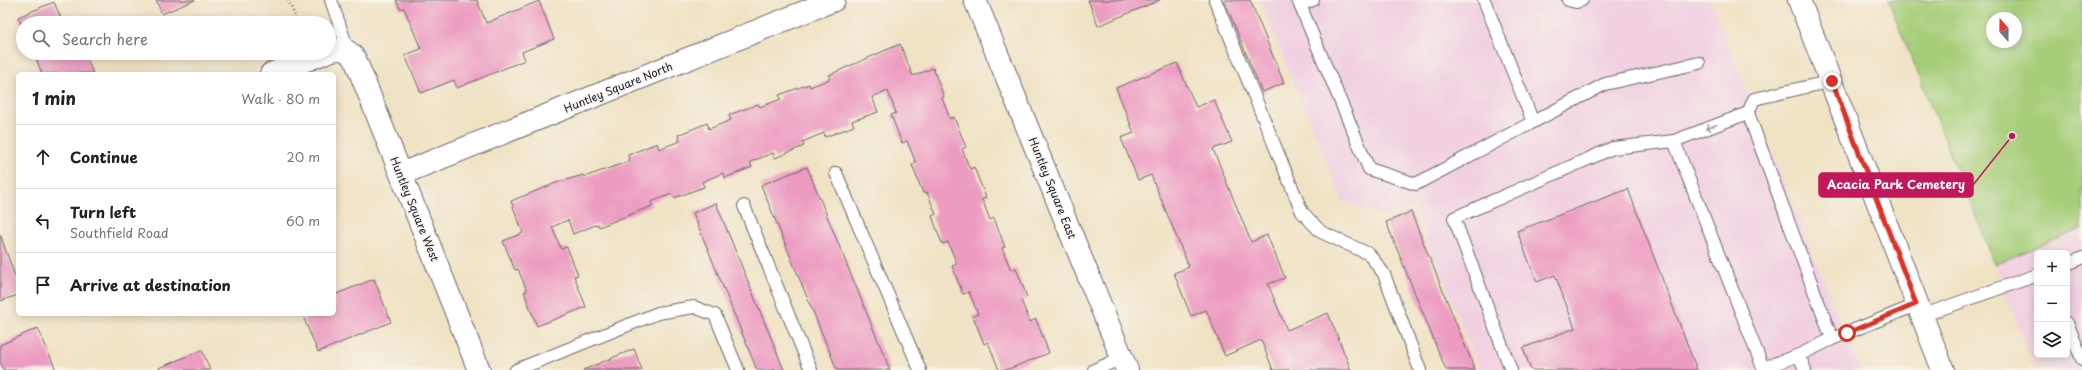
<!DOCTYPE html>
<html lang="en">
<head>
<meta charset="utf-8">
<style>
  :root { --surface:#fff; --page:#f2f2f2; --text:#202124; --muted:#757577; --line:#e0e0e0 }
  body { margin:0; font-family:"Playpen Sans",sans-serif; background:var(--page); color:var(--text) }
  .controls { position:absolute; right:12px; bottom:12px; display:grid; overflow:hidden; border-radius:6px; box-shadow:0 2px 10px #0003 }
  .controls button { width:36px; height:36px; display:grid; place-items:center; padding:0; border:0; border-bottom:1px solid var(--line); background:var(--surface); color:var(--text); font:20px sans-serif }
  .compass { position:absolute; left:1986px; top:12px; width:36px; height:36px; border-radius:50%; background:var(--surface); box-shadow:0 2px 10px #0003; rotate:340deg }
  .stop { position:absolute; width:12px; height:12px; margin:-9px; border:3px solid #d93025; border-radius:50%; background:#fff }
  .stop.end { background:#d93025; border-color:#fff; box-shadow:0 1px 4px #0008 }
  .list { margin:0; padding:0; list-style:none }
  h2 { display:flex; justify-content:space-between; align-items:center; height:52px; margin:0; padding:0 16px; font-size:17px }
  h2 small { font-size:13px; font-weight:400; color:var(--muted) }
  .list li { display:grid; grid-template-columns:26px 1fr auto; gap:12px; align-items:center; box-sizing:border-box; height:64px; padding:0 16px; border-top:1px solid var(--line) }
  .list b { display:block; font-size:15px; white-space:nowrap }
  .list p { margin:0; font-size:13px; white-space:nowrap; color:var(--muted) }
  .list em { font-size:13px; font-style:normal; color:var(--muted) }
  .icon { flex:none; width:22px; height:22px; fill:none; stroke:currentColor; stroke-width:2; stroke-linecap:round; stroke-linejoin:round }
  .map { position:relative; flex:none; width:2082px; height:370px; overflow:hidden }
  .search { position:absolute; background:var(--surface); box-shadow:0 2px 10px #0003; left:16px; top:16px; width:320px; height:44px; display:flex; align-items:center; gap:10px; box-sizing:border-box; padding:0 14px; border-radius:22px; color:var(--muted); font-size:15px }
  .panel { position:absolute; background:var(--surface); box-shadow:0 2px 10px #0003; left:16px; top:72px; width:320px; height:244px; border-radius:6px }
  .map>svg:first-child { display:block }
  .built { fill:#f1d0e2; fill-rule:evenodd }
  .green { fill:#a6ce79; stroke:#64785a; fill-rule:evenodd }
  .building { fill:#ed9bc1 }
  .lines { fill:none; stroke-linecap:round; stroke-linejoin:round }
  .lane-casing { stroke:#6a656b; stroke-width:14 }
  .street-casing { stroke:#6a656b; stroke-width:24 }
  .secondary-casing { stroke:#6a656b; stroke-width:24 }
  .path { stroke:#6a656b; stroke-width:2.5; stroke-dasharray:1 3; stroke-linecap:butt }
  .lane { stroke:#fff; stroke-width:12 }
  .street { stroke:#fff; stroke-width:22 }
  .secondary { stroke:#fff; stroke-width:22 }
  .oneway { stroke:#9c9ca7 }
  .route { stroke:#d93025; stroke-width:5 }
  .labels { text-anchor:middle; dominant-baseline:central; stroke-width:3; stroke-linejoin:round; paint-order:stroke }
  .street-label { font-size:11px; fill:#22223b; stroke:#f7f3e8 }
  .leader { fill:none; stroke:#c2185b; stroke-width:1.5 }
  .callout-dot { fill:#c2185b; stroke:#f7f3e8; stroke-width:1.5 }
  .callout { fill:#c2185b; stroke:#c2185b; stroke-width:1.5 }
  .callout-label { font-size:12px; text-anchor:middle; font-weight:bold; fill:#fff }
</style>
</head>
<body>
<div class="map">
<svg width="2082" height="370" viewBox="0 0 2082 370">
  <rect width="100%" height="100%" fill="#f7f3e8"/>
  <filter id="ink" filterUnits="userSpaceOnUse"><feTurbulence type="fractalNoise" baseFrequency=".025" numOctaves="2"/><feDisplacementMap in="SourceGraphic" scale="8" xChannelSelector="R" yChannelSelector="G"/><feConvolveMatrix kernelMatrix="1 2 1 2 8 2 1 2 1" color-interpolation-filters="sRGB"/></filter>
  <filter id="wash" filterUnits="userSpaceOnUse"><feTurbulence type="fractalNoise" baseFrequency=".012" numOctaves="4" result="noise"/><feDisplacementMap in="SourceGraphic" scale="16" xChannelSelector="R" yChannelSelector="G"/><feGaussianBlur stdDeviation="0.9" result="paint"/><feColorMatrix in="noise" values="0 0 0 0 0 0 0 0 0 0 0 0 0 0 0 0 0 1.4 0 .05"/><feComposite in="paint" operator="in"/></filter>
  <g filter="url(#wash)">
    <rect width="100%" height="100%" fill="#f0e2c4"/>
    <path class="built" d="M1260,0H1710L1860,370H1480L1414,207L1384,216L1343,202Z
      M2082,229V370H2035L1995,264ZM2037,253H2067V355H2037Z"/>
    <path class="green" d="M1888,0H2082V229L1995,264ZM1992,18H2016V42H1992Z"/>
    <g id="blocks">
      <path class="building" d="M156,0H195L162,14Z
        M396,0H477L486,23L539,1L554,39L522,52L525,60L457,88L454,80L421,93L405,55L421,49L404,8L400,9Z
        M1088,0H1160L1098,26Z
        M1224,0H1250L1284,83L1262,92Z
        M54,2L63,23H23V28L18,17Z
        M900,44L913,76L933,68L944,97L942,98L950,119L954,117L966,147L962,149L970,169L974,167L986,198L982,199L990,220L994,218L1005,247L1002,248L1011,270L1016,268L1027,297L1021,300L1030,322L1036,319L1049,353L1006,370H999L988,342L984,344L973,316L978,314L969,292L963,294L952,266L957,264L948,242L942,244L932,216L936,214L927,192L923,193L912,165L916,163L907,141L902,143L891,115L896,113L888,91L872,97L878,112L852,121L854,126L825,137L824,133L802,142L804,146L775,158L773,153L750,162L752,167L725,178L723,173L702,182L704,187L674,198L672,194L651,202L652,206L599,227L598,224L573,234L568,220L552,227L561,249L567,247L578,275L574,276L586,307L537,326L524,292L527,291L518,269L515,270L503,241L523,233L511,201L556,183L583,175L584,177L630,161L628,155L657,143L659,149L680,141L678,135L707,123L709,129L731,120L729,115L758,104L760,107L781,99L779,95L809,84L810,87L830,79L829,75Z
        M34,53H84L93,73L42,74Z
        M1177,63L1196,107L1214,100L1232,142L1213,149L1251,242L1267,235L1285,278L1268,284L1287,330L1328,313L1351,370H1273L1261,340L1225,356L1206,310L1191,316L1174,273L1189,267L1151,175L1138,180L1121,138L1134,133L1116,88Z
        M807,167L890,370H837L761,185Z
        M1628,189L1697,370H1531L1523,348L1575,328L1555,275L1537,282L1517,231Z
        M716,203L784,370H757L693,213Z
        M1411,212L1475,370H1446L1386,222Z
        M0,234L18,285V295L0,301Z
        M374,279L391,322L318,352L302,314H334V295Z
        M38,328L56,370H4L0,361V345Z
        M634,349L642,370H583Z
        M202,350L210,370H160L159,368Z"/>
    </g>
  </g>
  <g filter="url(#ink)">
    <use href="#blocks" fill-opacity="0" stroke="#6a656b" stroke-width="1"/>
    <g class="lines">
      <g class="lane-casing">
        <path id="lane" d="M331,0L348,50
          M1215,0L1302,212L1321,232L1369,254L1384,274L1420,370
          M1298,0L1300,5L1313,0
          M1484,0L1533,122
          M1568,0L1576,2L1582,0
          M1300,5L1369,169L1416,184L1605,84L1699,63
          M1748,113L1832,339
          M1674,141L1763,368L1799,355L1832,339L1916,305
          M836,173L920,370
          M744,206L811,370
          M2067,264L2082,258
          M1921,316L2037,275
          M2067,323L2082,359
          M1799,355L1805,370
          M516,370L658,313L694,307L715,315L738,370
          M1094,370L1122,358
          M1511,370L1454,218L1613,148L1674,141L1748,113L1754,99L1832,81"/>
      </g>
      <g class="street-casing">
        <path id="street" d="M975,0L1127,370
          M329,51C342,47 347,49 355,59L479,370
          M271,74L324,53
          M401,174L834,0"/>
      </g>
      <g class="secondary-casing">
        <path id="secondary" d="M1799,0L1943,370"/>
      </g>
      <path class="path" d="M288,0L298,23"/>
      <use href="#lane" class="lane"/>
      <use href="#street" class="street"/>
      <use href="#secondary" class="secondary"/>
    </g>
    <defs><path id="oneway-shaft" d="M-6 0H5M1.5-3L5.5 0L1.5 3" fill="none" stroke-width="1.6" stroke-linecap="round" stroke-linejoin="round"/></defs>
    <use class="oneway" href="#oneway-shaft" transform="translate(1711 127) rotate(159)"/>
  </g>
  <g class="lines" filter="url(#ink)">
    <path class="route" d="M1832,81L1916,304L1847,333"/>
  </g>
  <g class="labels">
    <g class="street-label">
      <text transform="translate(618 87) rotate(-22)">Huntley Square North</text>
      <text transform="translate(1053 188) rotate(68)">Huntley Square East</text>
      <text transform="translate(415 209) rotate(68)">Huntley Square West</text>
    </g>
  </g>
  <path class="leader" d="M2012 136L1973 185"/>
  <circle class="callout-dot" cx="2012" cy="136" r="4"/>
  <rect class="callout" x="1819" y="173" width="154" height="24" rx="4"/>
  <g class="callout-label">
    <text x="1896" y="189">Acacia Park Cemetery</text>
  </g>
</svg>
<div class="controls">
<button>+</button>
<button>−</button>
<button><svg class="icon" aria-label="layers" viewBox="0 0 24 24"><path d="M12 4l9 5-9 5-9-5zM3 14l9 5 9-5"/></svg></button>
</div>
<svg class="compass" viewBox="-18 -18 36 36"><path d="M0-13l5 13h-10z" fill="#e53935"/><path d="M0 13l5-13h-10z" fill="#757577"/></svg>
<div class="stop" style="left:1847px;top:333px"></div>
<div class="stop end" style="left:1832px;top:81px"></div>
<div class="search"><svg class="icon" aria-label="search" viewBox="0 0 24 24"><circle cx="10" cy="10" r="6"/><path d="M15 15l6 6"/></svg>Search here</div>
<section class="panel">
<h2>1 min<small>Walk · 80 m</small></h2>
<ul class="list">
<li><svg class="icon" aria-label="ahead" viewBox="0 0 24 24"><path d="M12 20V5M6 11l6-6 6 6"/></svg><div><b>Continue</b></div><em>20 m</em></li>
<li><svg class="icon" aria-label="left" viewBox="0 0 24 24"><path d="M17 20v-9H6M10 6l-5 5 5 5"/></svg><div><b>Turn left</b><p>Southfield Road</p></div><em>60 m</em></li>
<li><svg class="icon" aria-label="arrive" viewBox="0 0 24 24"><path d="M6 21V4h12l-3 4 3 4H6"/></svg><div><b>Arrive at destination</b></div></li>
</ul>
</section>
</div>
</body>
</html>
